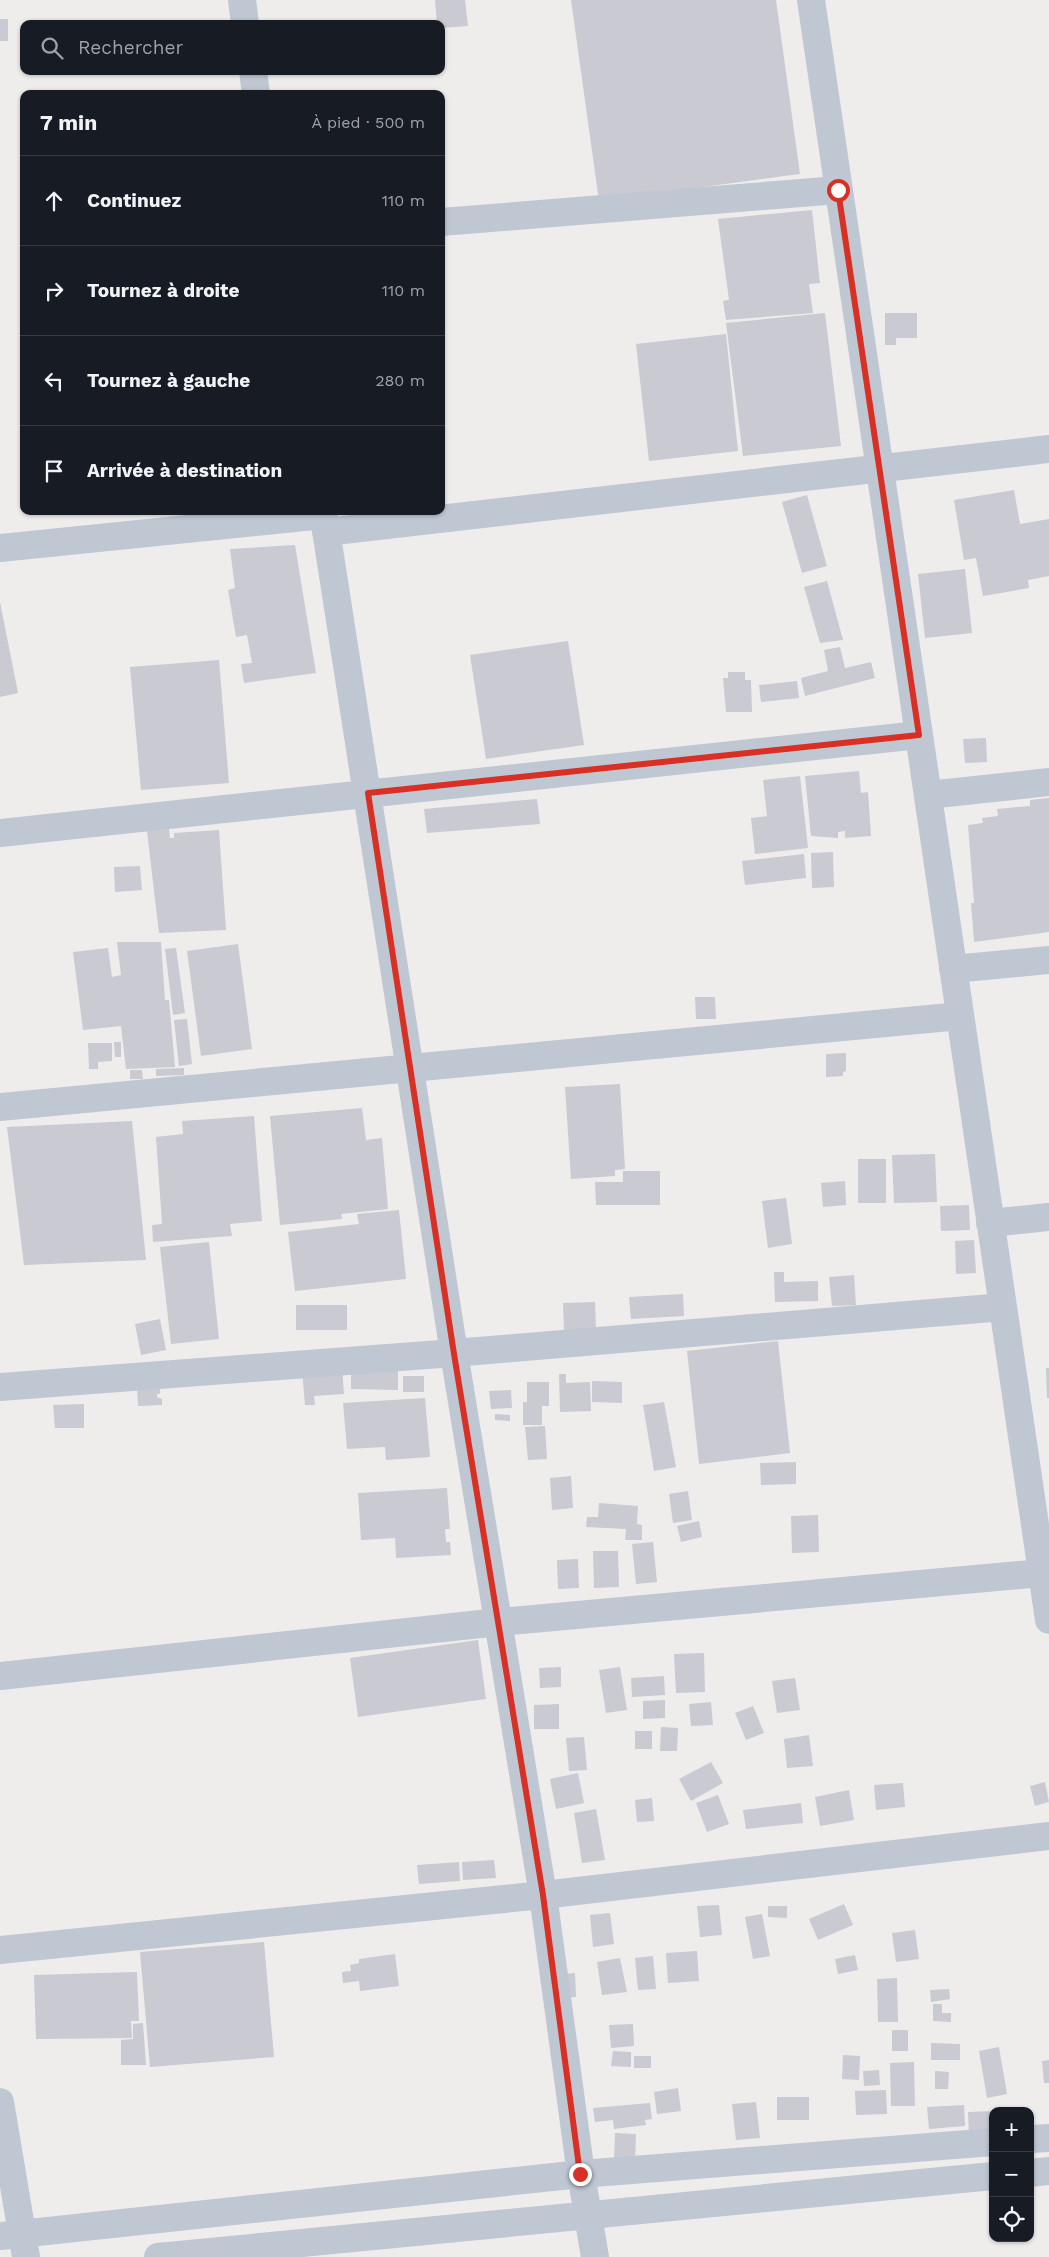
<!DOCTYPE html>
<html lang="fr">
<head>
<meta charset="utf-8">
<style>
  :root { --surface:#171b24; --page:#242831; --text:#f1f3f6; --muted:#9ea1a6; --line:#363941 }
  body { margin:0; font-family:"Work Sans",sans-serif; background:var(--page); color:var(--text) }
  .controls { position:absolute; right:15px; bottom:15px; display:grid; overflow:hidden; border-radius:10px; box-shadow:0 1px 4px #0004 }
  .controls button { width:45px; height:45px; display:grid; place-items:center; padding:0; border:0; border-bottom:1px solid var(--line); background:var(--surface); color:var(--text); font:25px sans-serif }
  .stop { position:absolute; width:15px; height:15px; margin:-11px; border:4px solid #d93025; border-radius:50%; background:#fff }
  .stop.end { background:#d93025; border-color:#fff; box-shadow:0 1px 5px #0008 }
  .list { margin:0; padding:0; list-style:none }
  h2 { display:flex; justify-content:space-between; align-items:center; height:65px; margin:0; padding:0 20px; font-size:21px }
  h2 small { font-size:16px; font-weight:400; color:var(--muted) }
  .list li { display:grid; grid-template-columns:32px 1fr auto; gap:15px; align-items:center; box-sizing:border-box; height:90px; padding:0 20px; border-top:1px solid var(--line) }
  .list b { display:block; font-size:19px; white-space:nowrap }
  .list em { font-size:16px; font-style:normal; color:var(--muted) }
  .icon { flex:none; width:28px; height:28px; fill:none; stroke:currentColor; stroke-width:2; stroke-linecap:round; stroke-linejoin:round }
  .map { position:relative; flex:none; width:1049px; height:2257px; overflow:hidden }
  .search { position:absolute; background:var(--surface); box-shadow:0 1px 4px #0004; left:20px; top:20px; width:425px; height:55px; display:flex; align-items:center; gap:12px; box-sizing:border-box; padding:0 18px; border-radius:10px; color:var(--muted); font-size:19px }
  .panel { position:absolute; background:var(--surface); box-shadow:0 1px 4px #0004; left:20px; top:90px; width:425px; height:425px; border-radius:10px }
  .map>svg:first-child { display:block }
  .building { fill:#c9cad2 }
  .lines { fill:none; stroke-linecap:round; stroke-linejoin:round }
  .minor { stroke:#bfc7d2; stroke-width:28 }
  .route { stroke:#d93025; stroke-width:6 }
</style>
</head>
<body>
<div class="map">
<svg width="1049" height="2257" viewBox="0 0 1049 2257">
  <rect width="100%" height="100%" fill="#efecec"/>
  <path class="building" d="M435,0H465L468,26L441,28V24H437Z
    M571,0H776L800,174L599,201Z
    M0,19H8V41H0Z
    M812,210L820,283L809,284L813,313L726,320L723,301L729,300L718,219Z
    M825,313L841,446L743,456L726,323Z
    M885,313H917V338H896V345H885Z
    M726,334L738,451L649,461L636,344Z
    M1014,490L1020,524L1049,519V576L1028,580L1029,588L983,596L976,558L964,560L954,500Z
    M807,495L827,566L802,573L782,502Z
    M295,545L316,673L244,683L241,664L252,663L247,635L236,637L228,590L235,588L230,549Z
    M965,569L972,633L925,638L918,574Z
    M827,581L843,640L820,643L804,587Z
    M0,602L18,693L0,697Z
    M568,641L584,745L486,759L470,655Z
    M840,647L845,668L871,662L875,678L805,696L801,678L828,671L824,650Z
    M219,660L229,783L141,790L130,667Z
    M728,672H745V680H751L752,712H726L723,678H728Z
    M797,681L799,698L761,702L759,685Z
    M986,738L987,762L965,763L963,739Z
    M859,771L861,793L868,792L871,836L845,838V831L838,832V838L811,836L805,776Z
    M800,776L808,848L755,854L751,818L767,816L763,780Z
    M1049,798V932L974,942L971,903H974L968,825L983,823L982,818L998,816L997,809L1030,806V800Z
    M537,799L540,824L427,833L424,809Z
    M169,829L170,838H174V833L219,830L226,930L159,933L147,831Z
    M833,852L834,887L812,888L811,853Z
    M804,854L806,878L745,885L742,861Z
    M140,866L142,890L115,892L114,867Z
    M117,942H161L165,1000H169L175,1067L126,1069L121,1026L83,1030L73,952L108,948L112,977L121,975Z
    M238,944L252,1049L201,1056L187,951Z
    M176,948L185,1013L173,1015L165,949Z
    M695,997H715L716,1019H696Z
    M187,1019L192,1064L179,1066L174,1020Z
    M114,1042H121V1057H115Z
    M88,1043H112V1061L98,1062V1069H89Z
    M846,1053V1071L843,1072V1076L826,1077V1054Z
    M184,1068V1075L156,1076V1069Z
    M130,1070H142L143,1079H130Z
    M620,1084L625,1169L615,1170V1176L571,1179L565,1087Z
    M362,1108L366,1140L382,1138L388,1209L341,1214L342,1219L280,1225L270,1116Z
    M254,1116L262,1221L230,1224L232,1236L153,1242L152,1225L162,1224L156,1137L183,1134L182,1121Z
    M132,1121L146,1260L24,1265L7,1127Z
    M935,1154L937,1202L894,1203L892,1155Z
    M858,1159H886V1203H858Z
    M623,1171H660V1205H596L595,1182H623Z
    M845,1181L846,1205L823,1207L821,1183Z
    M786,1198L792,1244L768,1248L762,1201Z
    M969,1205L970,1230L941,1231L940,1206Z
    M399,1210L406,1279L295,1291L288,1232L359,1224L357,1214Z
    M974,1240L976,1273L956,1274L955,1241Z
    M209,1242L219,1339L171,1344L160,1247Z
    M774,1272H784V1282L818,1281V1301L775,1302Z
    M854,1275L856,1305L832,1306L829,1277Z
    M683,1294L684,1316L631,1319L629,1297Z
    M595,1302L596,1329L564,1330L563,1303Z
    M296,1305H347V1330H296Z
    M160,1319L166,1350L141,1355L135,1324Z
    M778,1341L790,1453L699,1464L687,1351Z
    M351,1364H398V1390L351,1389Z
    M342,1368L344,1394L314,1396L315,1405H305L302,1370Z
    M1046,1368H1049V1398H1047Z
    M559,1374H566V1383L590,1382L591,1411L560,1412Z
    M403,1376H424V1392H403Z
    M592,1381L622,1382V1403L592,1402Z
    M527,1382H549V1406H542V1425H523V1402H527Z
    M160,1384V1394H157V1397L162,1399V1405L138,1406L137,1385Z
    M511,1390L512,1408L491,1409L489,1391Z
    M425,1398L430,1457L386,1460L385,1447L347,1449L343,1403Z
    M664,1402L676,1467L654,1471L643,1405Z
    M84,1404V1428H55L53,1405Z
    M495,1414L510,1415V1421L495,1420Z
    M545,1426L547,1459L528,1460L525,1427Z
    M796,1462V1484L761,1485L760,1463Z
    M571,1476L573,1508L552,1510L550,1478Z
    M447,1488L450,1529H445L446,1542H450L451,1555L396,1558L395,1538L361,1540L358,1493Z
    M688,1491L692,1520L673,1523L669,1494Z
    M599,1503L638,1506L637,1524L642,1525V1540H625L626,1529L586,1527L587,1517H598Z
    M818,1515L819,1552L792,1553L791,1516Z
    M699,1521L702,1537L681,1542L677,1526Z
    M653,1542L657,1582L636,1584L632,1544Z
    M593,1551H618L619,1587L594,1588Z
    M578,1559L579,1588L558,1589L557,1560Z
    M478,1640L486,1699L358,1717L350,1658Z
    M704,1653L705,1692L676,1693L674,1654Z
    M561,1667V1687L540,1688L539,1668Z
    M620,1667L627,1710L606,1713L599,1670Z
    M664,1676L665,1695L632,1697L631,1678Z
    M795,1678L800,1710L777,1713L772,1681Z
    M665,1700V1718L643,1719V1701Z
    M711,1702L713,1725L691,1726L689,1704Z
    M559,1704V1729H534V1705Z
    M753,1706L764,1733L746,1740L735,1713Z
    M661,1727L678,1728L677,1751H660Z
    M635,1731H652V1749H635Z
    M809,1735L813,1766L787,1768L784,1739Z
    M584,1737L587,1770L569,1771L566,1738Z
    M711,1762L723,1783L691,1801L679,1779Z
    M578,1773L584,1803L556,1809L550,1779Z
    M1045,1782L1049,1802L1035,1806L1030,1786Z
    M903,1783L905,1807L876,1810L874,1785Z
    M849,1790L854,1820L820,1826L815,1797Z
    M718,1795L729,1824L707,1832L696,1803Z
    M652,1798L654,1821L637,1822L635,1800Z
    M801,1803L803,1823L746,1829L743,1810Z
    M596,1809L605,1860L582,1863L574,1813Z
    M494,1860L496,1878L463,1880L462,1862Z
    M459,1862L460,1881L419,1884L417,1865Z
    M844,1904L853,1925L818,1940L809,1919Z
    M719,1905L722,1935L700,1937L697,1906Z
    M768,1906H787V1918L768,1917Z
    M610,1913L614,1944L593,1947L590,1915Z
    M762,1914L770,1956L753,1959L745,1917Z
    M915,1930L919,1959L896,1962L892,1933Z
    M264,1942L274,2057L150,2067L140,1952Z
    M697,1951L699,1981L668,1983L666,1953Z
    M395,1954L399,1986L360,1991L359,1981L343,1983L342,1972L351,1971L350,1965L359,1963V1959Z
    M855,1955L858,1970L838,1974L835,1959Z
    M653,1956L656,1989L638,1990L635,1958Z
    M620,1958L627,1992L602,1995L597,1962Z
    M137,1972L139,2021H131L132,2038L36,2039L34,1975Z
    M575,1973L576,1997L564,1998L563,1974Z
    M897,1978L898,2022H878L877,1979Z
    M949,1989L950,1999L931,2002L930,1990Z
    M933,2004H942V2013H951V2022L933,2021Z
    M143,2023L146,2065H121V2040L133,2039V2024Z
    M633,2024L634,2046L611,2048L609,2025Z
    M892,2030H908V2051H892Z
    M931,2043L960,2044V2060H931Z
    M999,2047L1007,2094L987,2098L979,2051Z
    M613,2051L631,2052V2067L611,2066Z
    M843,2055L860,2056L859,2080L842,2079Z
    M634,2056H651V2068H634Z
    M1049,2060V2083H1044L1042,2061Z
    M914,2062L915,2106H891L890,2063Z
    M879,2070L880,2085L864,2086L863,2071Z
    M935,2071L949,2072L948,2089H935Z
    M678,2088L681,2111L657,2114L654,2092Z
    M886,2090L887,2114L856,2115L855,2091Z
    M777,2097H809V2120H777Z
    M756,2102L760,2138L736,2140L732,2104Z
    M650,2103L652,2119L645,2120L646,2125L614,2129L613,2120L595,2122L593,2108Z
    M964,2105L965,2126L929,2129L927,2107Z
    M993,2111V2134L969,2135L968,2112Z
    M615,2133L636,2134L635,2163L614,2162Z"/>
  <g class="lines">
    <path class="minor" d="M242,0L245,24
      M811,0L1049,1620
      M253,71L256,94
      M441,222L838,190
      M323,511L454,1353L543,1895L581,2174L595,2257
      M326,532L1049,449
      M0,548L324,515
      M928,795L1049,782
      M0,833L919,735
      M953,969L1049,960
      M0,1107L960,1016
      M990,1223L1049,1217
      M0,1387L454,1353L1003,1307
      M0,1676L499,1622L1042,1573
      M0,1950L543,1895L1049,1836
      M0,2102L26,2257
      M1030,2139L1049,2138
      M1030,2173L1049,2171
      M0,2236L581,2174L993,2142
      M158,2257L993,2176"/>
  </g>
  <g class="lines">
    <path class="route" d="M580,2174L543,1895L454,1354L368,793L919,735L838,190"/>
  </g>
</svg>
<div class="controls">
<button>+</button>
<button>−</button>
<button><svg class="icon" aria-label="locate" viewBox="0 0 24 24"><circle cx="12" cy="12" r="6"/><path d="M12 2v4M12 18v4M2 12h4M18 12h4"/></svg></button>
</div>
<div class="stop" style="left:838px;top:190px"></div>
<div class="stop end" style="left:580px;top:2174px"></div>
<div class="search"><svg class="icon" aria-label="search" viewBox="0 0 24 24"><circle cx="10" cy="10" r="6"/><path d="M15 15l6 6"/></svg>Rechercher</div>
<section class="panel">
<h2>7 min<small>À pied · 500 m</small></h2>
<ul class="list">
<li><svg class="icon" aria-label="ahead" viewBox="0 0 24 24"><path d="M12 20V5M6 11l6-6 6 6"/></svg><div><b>Continuez</b></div><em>110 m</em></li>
<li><svg class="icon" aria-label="right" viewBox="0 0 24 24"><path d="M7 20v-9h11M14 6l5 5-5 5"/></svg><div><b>Tournez à droite</b></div><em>110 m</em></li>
<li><svg class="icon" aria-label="left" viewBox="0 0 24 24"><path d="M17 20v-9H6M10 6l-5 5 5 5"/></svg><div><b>Tournez à gauche</b></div><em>280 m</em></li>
<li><svg class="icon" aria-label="arrive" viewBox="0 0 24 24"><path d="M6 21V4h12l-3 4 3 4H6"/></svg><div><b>Arrivée à destination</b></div></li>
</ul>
</section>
</div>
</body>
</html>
